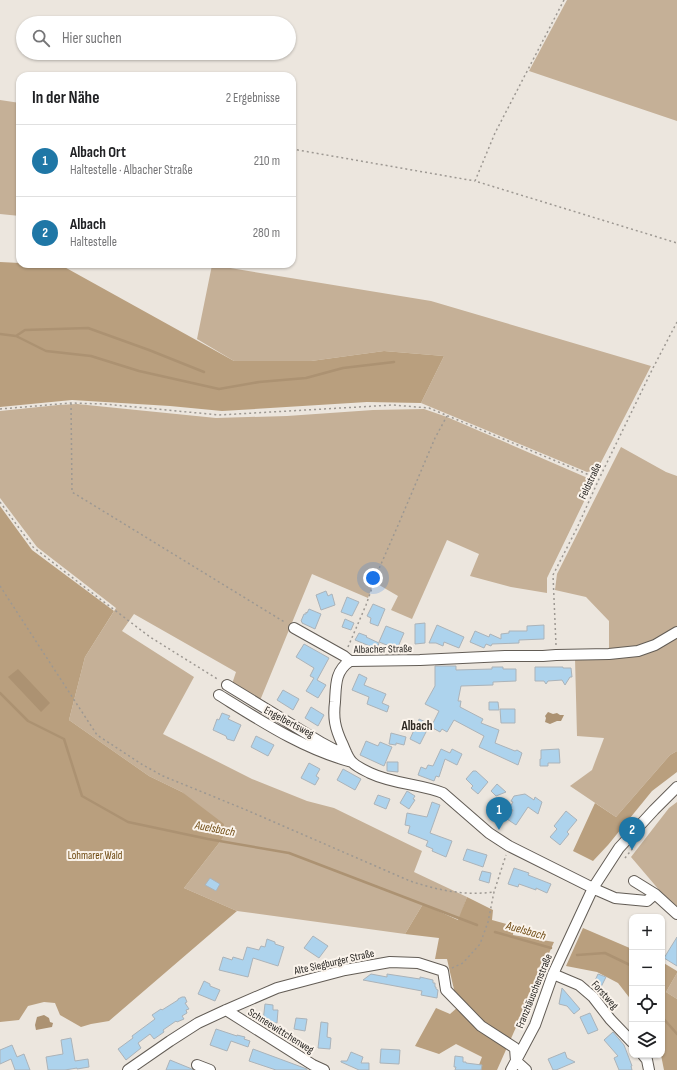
<!DOCTYPE html>
<html lang="de">
<head>
<meta charset="utf-8">
<style>
  :root { --surface:#fff; --page:#f2f2f2; --text:#202124; --muted:#757577; --line:#e0e0e0; --accent:#1f77a6 }
  body { margin:0; font-family:"Sofia Sans Condensed",sans-serif; background:var(--page); color:var(--text) }
  .controls { position:absolute; right:12px; bottom:12px; display:grid; overflow:hidden; border-radius:8px; box-shadow:0 1px 3px #0004 }
  .controls button { width:36px; height:36px; display:grid; place-items:center; padding:0; border:0; border-bottom:1px solid var(--line); background:var(--surface); color:var(--text); font:20px sans-serif }
  .you { position:absolute; left:373px; top:578px; width:14px; height:14px; margin:-10px; border:3px solid #fff; border-radius:50%; background:#1a73e8; box-shadow:0 0 0 6px #1a73e833 }
  .badge { display:grid; place-items:center; width:26px; height:26px; border-radius:50%; background:var(--accent); color:#fff; font-size:13px; font-weight:700 }
  .pin { position:absolute; translate:-50% -33px; filter:drop-shadow(0 1px 2px #0008) }
  .pin::after { content:''; position:absolute; top:21px; width:14px; height:12px; background:inherit; clip-path:polygon(0 0,100% 0,50% 100%) }
  .list { margin:0; padding:0; list-style:none }
  h2 { display:flex; justify-content:space-between; align-items:center; height:52px; margin:0; padding:0 16px; font-size:17px }
  h2 small { font-size:13px; font-weight:400; color:var(--muted) }
  .list li { display:grid; grid-template-columns:26px 1fr auto; gap:12px; align-items:center; box-sizing:border-box; height:72px; padding:0 16px; border-top:1px solid var(--line) }
  .list b { display:block; font-size:15px; white-space:nowrap }
  .list p { margin:0; font-size:13px; white-space:nowrap; color:var(--muted) }
  .list em { font-size:13px; font-style:normal; color:var(--muted) }
  .icon { flex:none; width:22px; height:22px; fill:none; stroke:currentColor; stroke-width:2; stroke-linecap:round; stroke-linejoin:round }
  .map { position:relative; flex:none; width:677px; height:1070px; overflow:hidden }
  .search { position:absolute; background:var(--surface); box-shadow:0 1px 3px #0004; left:16px; top:16px; width:280px; height:44px; display:flex; align-items:center; gap:10px; box-sizing:border-box; padding:0 14px; border-radius:22px; color:var(--muted); font-size:15px }
  .panel { position:absolute; background:var(--surface); box-shadow:0 1px 3px #0004; left:16px; top:72px; width:280px; height:196px; border-radius:12px }
  .map>svg:first-child { display:block }
  .green { fill:#c5b097 }
  .forest { fill:#b99f7e }
  .water { fill:#ac9272 }
  .lines { fill:none; stroke-linecap:round; stroke-linejoin:round }
  .stream { stroke:#ac9272; stroke-width:2.5 }
  .building { fill:#add3ed; stroke:#abb3b9 }
  .minor-casing { stroke:#625c55; stroke-width:12 }
  .path { stroke:#9d9892; stroke-width:1.5; stroke-dasharray:2 3; stroke-linecap:butt }
  .minor { stroke:#fff; stroke-width:10 }
  .labels { text-anchor:middle; dominant-baseline:central; stroke-width:4; stroke-linejoin:round; paint-order:stroke }
  .street-label { font-size:11px; fill:#2a2825; stroke:#faf3eb }
  .park-label { font-size:11px; fill:#6c470e; stroke:#faf3eb }
  .water-label { font-size:12px; font-style:italic; fill:#6f4b13; stroke:#faf3eb }
  .quarter-label { font-size:13px; font-weight:bold; fill:#2e2923; stroke:#faf3eb }
</style>
</head>
<body>
<div class="map">
<svg width="677" height="1070" viewBox="0 0 677 1070">
  <rect width="100%" height="100%" fill="#ece6de"/>
  <path class="green" d="M567,0H677V121L529,71Z
    M0,100L20,103V216L0,214Z
    M212,265L431,301L651,366L597,470L587,472L421,403L444,356L384,351L311,361H234L197,339Z
    M77,404L216,418L287,416L373,410L424,409L447,417L590,479L591,487L547,578V593L511,587L470,576L479,554L447,540L412,619L391,610L398,596L374,582L368,598L312,574L259,703L232,684L236,672L134,614L122,631L194,677L163,734L252,779L307,801L334,808L422,851L414,872L467,897L459,920L423,904L405,934L237,911L184,888L223,838L182,792L149,776L69,720L85,657L116,608L37,547L0,498V411L58,405Z
    M621,447L666,472L677,476V626L651,643L627,648L609,649V621L586,597L555,590L557,574Z
    M677,637V751L670,755L616,817L570,786L592,770L604,738L577,736L575,658L633,656L659,649Z
    M677,802V911L631,857L669,808Z
    M677,973V999L666,992Z"/>
  <path class="forest" d="M0,262L20,263V264H59L234,361H311L384,351L444,356L421,403L367,402L222,411L170,406L72,400L0,407Z
    M0,506L32,550L114,611L85,657L69,720L149,776L182,792L224,824L223,838L184,888L237,911L109,1021L91,1024L81,1027L60,1015L55,1003L44,1002L28,1006L19,1020L0,1022Z
    M677,751V772L652,791L608,845L593,861L573,851L595,803L616,817L670,755Z
    M467,897L493,910L492,920L514,926L513,935L554,942L497,1070H477L482,1057L456,1044L439,1054L415,1046L436,1008L450,1014L458,1007L447,959H435L439,938L405,934L423,904L458,920Z
    M583,928L632,949V1001L618,983L597,972L566,966Z
    M662,962L677,971V973L666,992L677,999V1070H664L661,1055H662Z"/>
  <path class="water" d="M18,669L50,703L41,712L8,677Z
    M548,712L553,714L557,713L560,715H564L561,721H557L550,724L545,722L546,718L545,716Z
    M44,1015L49,1018L50,1022L53,1023L52,1027L36,1030L35,1025L37,1017Z"/>
  <g class="lines">
    <path class="stream" d="M0,334L16,336L46,351L91,356L139,371L219,389L259,382L306,378L343,368L394,362
      M16,336L25,330L88,328L149,350L204,372
      M0,693L28,721L64,739L82,796L128,822L208,839L289,853L477,925
      M495,932L551,948
      M577,955L605,953L632,966
      M662,1017L677,1034"/>
  </g>
  <path class="building" d="M326,591L328,596L332,594L335,605L321,610L316,595Z
    M347,597L359,602L352,616L341,612Z
    M373,604L385,609L378,626L370,623L371,618L367,616Z
    M309,609L321,614L315,629L302,623V622L301,621L304,614H306V612L307,613Z
    M345,619L354,623L351,630L342,627Z
    M425,623V643L415,644V624Z
    M437,625L464,637L459,648L444,642L443,646L436,643H429Z
    M544,625V639L519,640V643L492,644L491,646L486,644L484,648L470,642L475,631L489,637L490,634L501,639V634L509,633V631H527V626Z
    M386,626L404,633L397,649L379,642Z
    M359,633L367,636L366,637L379,643L377,649L355,640Z
    M304,644L329,658L317,680L326,685L318,698L306,691L314,678L310,676L314,668L296,657Z
    M435,666H456V670L492,669V667H503V669H516V681L493,682V685L461,686L458,701H461L460,707L483,719L481,723L499,730L495,743L515,751L517,750L522,753L518,765L479,747L484,736L454,720L447,732L442,729L440,732L431,727L439,711L425,704L435,686Z
    M535,667H563V668H571L572,677H570L565,685L562,680L548,681L546,684L544,681H535Z
    M359,674L367,678L364,685L386,694L382,703L389,706L387,712L367,704L369,697L352,690Z
    M283,690L299,699L293,710L277,700Z
    M489,702H498L499,710H489Z
    M311,707L324,715L318,726L305,718Z
    M500,709H515V723H501Z
    M222,713L230,716L228,719L241,725L234,741L227,739L226,736L213,730L217,719L219,720Z
    M419,719L430,724L420,744L410,739L414,730L417,731Z
    M391,733L406,737L404,745L396,743V745L389,744Z
    M256,736L274,745L268,756L251,747Z
    M366,741L378,746L380,742L392,747L384,766L360,755Z
    M441,749L450,753L452,749L462,754L457,765L445,759L439,777L436,776L434,781L418,775L421,767L426,769L428,765L433,766Z
    M559,749L560,763H548V766H540V759H541V750Z
    M387,762H398V772L387,771Z
    M309,763L320,769L316,776L319,778L315,785L301,778Z
    M343,769L361,779L355,790L337,780Z
    M473,771H476L488,782L478,794L471,788L473,786L466,779Z
    M497,784L506,792L496,796L491,791Z
    M407,791L415,796L413,799L415,800L409,809L400,803Z
    M525,794L534,800L535,797L542,802L538,814L528,807L516,825L507,819L513,810L509,808L513,802L511,801L514,796Z
    M378,795L390,799L386,809L374,804Z
    M432,802L440,805L430,833L452,841L446,857L432,851L433,849L426,846L428,841L408,833L410,826L405,825L407,813L427,817Z
    M566,811L577,820L567,832L569,834L560,845L550,837L557,829L554,826Z
    M467,849L487,855L483,867L463,860Z
    M514,868L529,873L528,875L551,884L547,893L536,888V890L519,884L518,887L508,884Z
    M482,871L491,873L489,883L479,880Z
    M210,878L220,884L216,891L205,885Z
    M313,936L328,946L319,958L304,948Z
    M677,937V966L664,958Z
    M267,939L275,942V944L284,947L278,966L253,958L248,977L219,970L223,957L232,960L233,957L243,960L247,947L259,950L261,946L265,947Z
    M371,974L387,977V974L420,979V977L433,980V983H435V987H436V989L438,990L437,998L421,995L422,991L363,980Z
    M598,974L606,977L600,989L593,985Z
    M204,981L210,984V986L220,990L215,1001L198,994Z
    M562,988L580,1009L574,1014L567,1006L559,1004Z
    M182,997H185L187,1002L185,1003L189,1009L186,1010L187,1013L182,1016L184,1019L177,1022L176,1021L163,1030L164,1032L154,1039L150,1034L138,1043L141,1048L126,1060L118,1049L133,1038L132,1036L155,1019L152,1015L161,1009L162,1010L178,1000V999Z
    M265,1004L273,1005V1010H278L277,1023L263,1021Z
    M590,1013L598,1030L588,1034L580,1017Z
    M296,1018L307,1019L305,1031L294,1029Z
    M321,1022L328,1023L327,1037L331,1038L330,1049L318,1048Z
    M216,1029L237,1036V1035L245,1037L244,1039L250,1041L248,1047L231,1041L227,1051L210,1045Z
    M613,1032L624,1045L632,1066H631L632,1070H619L614,1058L618,1056L604,1040Z
    M71,1038L75,1061L88,1059L89,1067L77,1069V1068L65,1070H48L46,1057L63,1054L61,1040Z
    M12,1045L17,1057L24,1054L30,1070H15L11,1059L0,1064V1050Z
    M253,1049L307,1069V1070H276L249,1061Z
    M381,1049L400,1050L399,1064L380,1063Z
    M351,1052L363,1057L361,1063H369V1070H359L341,1062V1061H347Z
    M565,1052L567,1058L575,1062L556,1070H553L548,1059Z
    M455,1056L463,1057V1062H466V1063L482,1065L481,1070H455L456,1067H454Z
    M170,1060L192,1069L193,1070H166Z"/>
  <g class="lines">
    <g class="minor-casing">
      <path id="minor" d="M294,628L344,656L350,661
        M227,685L322,743L335,750L346,752
        M219,695C261,721 303,749 352,762
        M634,881L655,894L677,914
        M655,894L647,901L615,898L599,891L509,846L489,833L443,793C420,784 393,784 370,773C364,770 357,767 352,762C347,757 345,749 342,743C335,728 333,718 335,702C336,685 335,671 350,661L420,660L505,656H543L556,655L609,654L638,651L655,645L677,632
        M553,974L579,985L593,997L610,1019L632,1042
        M226,1010L313,1065L324,1070
        M643,1055L647,1060L649,1070
        M197,1065L210,1070
        M128,1070L170,1041L198,1023L226,1010L277,988L345,970L390,962L418,963L443,971L446,990L481,1026L515,1048L516,1061L526,1070
        M511,1070L535,1025L553,974L593,888L619,848L654,810L677,787"/>
    </g>
    <path class="path" d="M564,0L495,133L475,181L677,243
      M292,149L475,181
      M71,403L72,492L286,623
      M0,409L71,403L104,404L219,415L393,405L429,408L599,479
      M0,502L33,547L87,589L150,637L219,680
      M0,586L97,735L143,765L163,776L244,809L410,881C437,890 465,896 494,892
      M556,645L553,575L577,528L599,479L653,368L677,322
      M348,647L366,605L378,571L399,523L435,438L447,416
      M625,858L633,848
      M452,968L463,963L480,944L488,922L494,892L506,855"/>
    <use href="#minor" class="minor"/>
  </g>
  <g class="labels">
    <g class="street-label">
      <text transform="translate(590 481) rotate(-65)">Feldstraße</text>
      <text transform="translate(383 649) rotate(-1)">Albacher Straße</text>
      <text transform="translate(289 722) rotate(28)">Engelbertsweg</text>
      <text transform="translate(334 962) rotate(-13)">Alte Siegburger Straße</text>
      <text transform="translate(534 991) rotate(-68)">Franzhäuschenstraße</text>
      <text transform="translate(605 995) rotate(48)">Forstweg</text>
      <text transform="translate(281 1031) rotate(32)">Schneewittchenweg</text>
    </g>
    <g class="park-label">
      <text x="95" y="855">Lohmarer Wald</text>
    </g>
    <g class="water-label">
      <text transform="translate(215 829) rotate(11)">Auelsbach</text>
      <text transform="translate(526 931) rotate(16)">Auelsbach</text>
    </g>
    <g class="quarter-label">
      <text x="417" y="726">Albach</text>
    </g>
  </g>
</svg>
<div class="controls">
<button>+</button>
<button>−</button>
<button><svg class="icon" aria-label="locate" viewBox="0 0 24 24"><circle cx="12" cy="12" r="6"/><path d="M12 2v4M12 18v4M2 12h4M18 12h4"/></svg></button>
<button><svg class="icon" aria-label="layers" viewBox="0 0 24 24"><path d="M12 4l9 5-9 5-9-5zM3 14l9 5 9-5"/></svg></button>
</div>
<div class="you"></div>
<div class="pin badge" style="left:499px;top:830px">1</div>
<div class="pin badge" style="left:632px;top:850px">2</div>
<div class="search"><svg class="icon" aria-label="search" viewBox="0 0 24 24"><circle cx="10" cy="10" r="6"/><path d="M15 15l6 6"/></svg>Hier suchen</div>
<section class="panel">
<h2>In der Nähe<small>2 Ergebnisse</small></h2>
<ul class="list">
<li><span class="badge">1</span><div><b>Albach Ort</b><p>Haltestelle · Albacher Straße</p></div><em>210 m</em></li>
<li><span class="badge">2</span><div><b>Albach</b><p>Haltestelle</p></div><em>280 m</em></li>
</ul>
</section>
</div>
</body>
</html>
